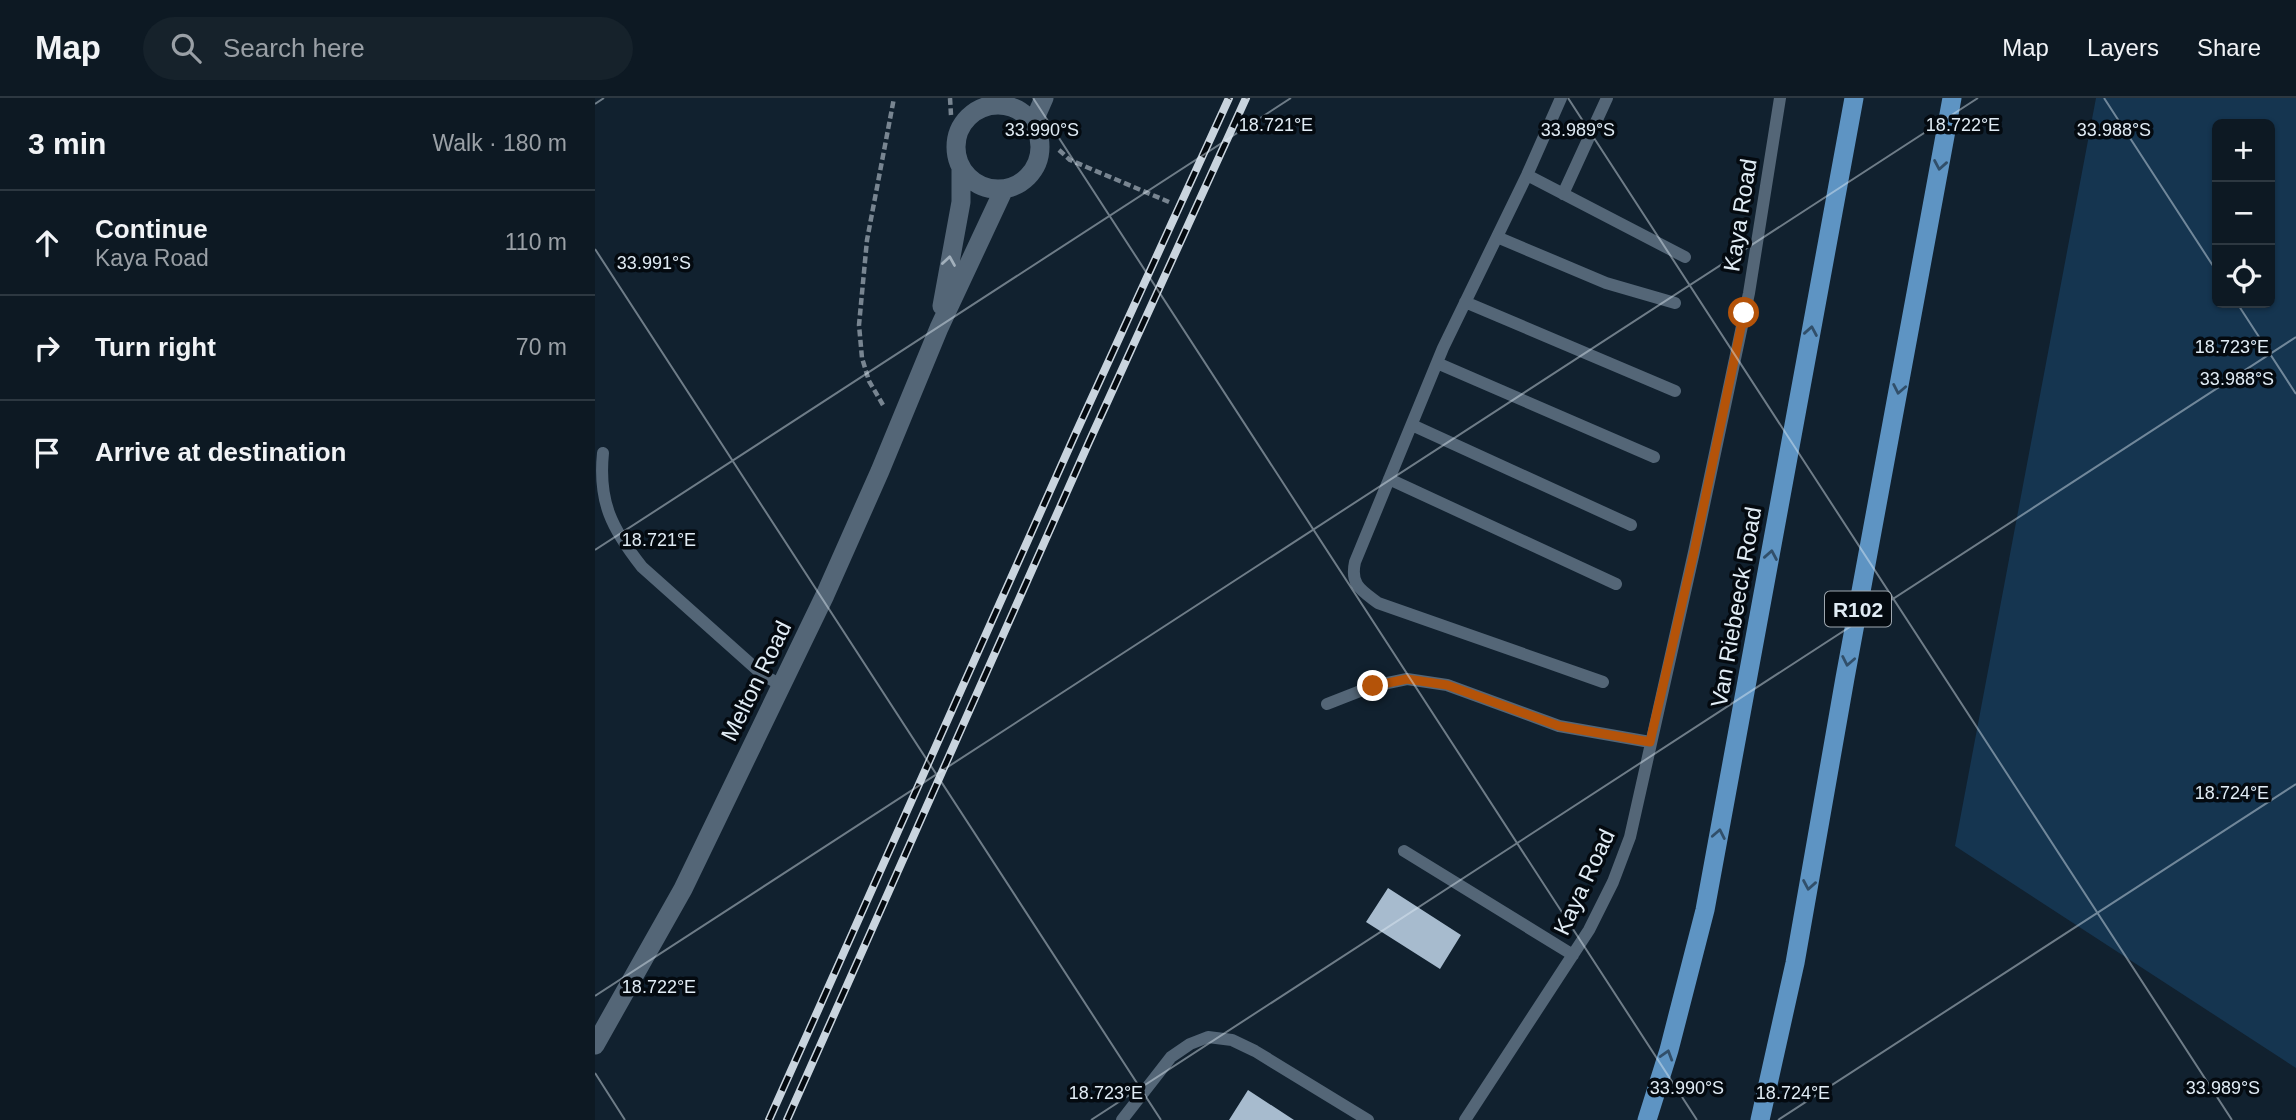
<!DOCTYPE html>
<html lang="en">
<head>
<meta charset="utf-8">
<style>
  :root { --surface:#0d1923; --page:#16222b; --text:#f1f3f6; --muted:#9aa0a6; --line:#2d3841 }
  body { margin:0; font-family:Helvetica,sans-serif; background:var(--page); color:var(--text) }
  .controls { position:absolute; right:21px; top:21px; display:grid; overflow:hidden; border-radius:10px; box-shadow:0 2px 5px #0004 }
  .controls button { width:63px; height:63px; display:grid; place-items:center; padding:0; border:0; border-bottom:2px solid var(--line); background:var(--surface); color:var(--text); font:35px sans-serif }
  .stop { position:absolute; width:21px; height:21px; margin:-16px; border:5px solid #b45309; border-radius:50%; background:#fff }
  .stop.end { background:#b45309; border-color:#fff; box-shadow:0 2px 7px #0008 }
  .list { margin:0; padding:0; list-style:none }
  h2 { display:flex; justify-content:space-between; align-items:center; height:91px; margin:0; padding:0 28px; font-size:30px }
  h2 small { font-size:23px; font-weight:400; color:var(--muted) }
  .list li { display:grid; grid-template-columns:46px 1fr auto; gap:21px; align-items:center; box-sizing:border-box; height:105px; padding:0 28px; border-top:2px solid var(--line) }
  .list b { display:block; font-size:26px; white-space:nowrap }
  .list p { margin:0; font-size:23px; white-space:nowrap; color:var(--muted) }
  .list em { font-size:23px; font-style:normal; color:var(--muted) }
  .icon { flex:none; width:38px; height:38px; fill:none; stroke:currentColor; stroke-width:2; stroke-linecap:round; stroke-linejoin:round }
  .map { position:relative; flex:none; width:1701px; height:1022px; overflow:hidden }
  header { display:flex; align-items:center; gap:42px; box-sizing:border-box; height:98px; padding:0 35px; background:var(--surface); border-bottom:2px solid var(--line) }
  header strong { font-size:33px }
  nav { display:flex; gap:38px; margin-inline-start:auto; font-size:24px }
  .search { width:490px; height:63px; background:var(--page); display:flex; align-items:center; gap:18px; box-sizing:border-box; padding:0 24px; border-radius:38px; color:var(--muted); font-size:26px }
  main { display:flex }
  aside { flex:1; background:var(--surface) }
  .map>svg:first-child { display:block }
  .green { fill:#153550; fill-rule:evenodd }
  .building { fill:#a7bbce }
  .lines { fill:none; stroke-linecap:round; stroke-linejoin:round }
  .path { stroke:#788591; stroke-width:4.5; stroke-dasharray:7 3.5; stroke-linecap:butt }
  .service { stroke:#546677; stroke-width:12 }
  .tertiary { stroke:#546677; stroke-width:19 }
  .primary { stroke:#5e94c3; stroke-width:19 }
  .rail-casing { stroke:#c9d4de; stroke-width:8 }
  .rail { stroke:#040a10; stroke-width:5; stroke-dasharray:16; stroke-linecap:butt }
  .oneway { stroke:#314f6a }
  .oneway2 { stroke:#a2b0bc }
  .route { stroke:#b45309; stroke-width:9 }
  .ticks { fill:none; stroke:#e1ecf5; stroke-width:2; stroke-opacity:0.45 }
  .labels { text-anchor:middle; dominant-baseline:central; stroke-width:7; stroke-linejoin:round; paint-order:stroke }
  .shield { fill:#040a10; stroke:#9fa8b0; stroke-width:2 }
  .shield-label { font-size:21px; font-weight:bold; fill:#e1ecf5 }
  .street-label { font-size:23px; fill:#e1ecf5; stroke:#040a10 }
  .ticks-label { font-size:18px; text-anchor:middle; fill:#e1ecf5; stroke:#040a10; stroke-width:7; stroke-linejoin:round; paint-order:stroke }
</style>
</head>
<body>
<header>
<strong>Map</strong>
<div class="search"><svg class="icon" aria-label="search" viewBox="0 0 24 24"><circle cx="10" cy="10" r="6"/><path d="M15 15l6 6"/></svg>Search here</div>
<nav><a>Map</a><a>Layers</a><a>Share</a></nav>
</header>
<main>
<aside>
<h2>3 min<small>Walk · 180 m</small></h2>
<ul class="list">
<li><svg class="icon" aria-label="ahead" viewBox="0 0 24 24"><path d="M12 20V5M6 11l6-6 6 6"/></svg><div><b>Continue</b><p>Kaya Road</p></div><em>110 m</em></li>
<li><svg class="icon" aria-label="right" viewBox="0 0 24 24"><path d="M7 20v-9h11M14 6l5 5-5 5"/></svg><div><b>Turn right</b></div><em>70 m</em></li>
<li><svg class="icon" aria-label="arrive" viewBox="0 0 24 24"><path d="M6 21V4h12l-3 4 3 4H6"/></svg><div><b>Arrive at destination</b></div></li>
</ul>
</aside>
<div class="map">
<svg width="1701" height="1022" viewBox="0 0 1701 1022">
  <rect width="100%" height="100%" fill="#11212f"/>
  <path class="green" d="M1501,0H1701V970L1360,748ZM1622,26H1675V205H1622Z"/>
  <path class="building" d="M793,790L866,837L845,871L771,824Z
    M653,992L699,1022H634Z"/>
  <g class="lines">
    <path class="path" d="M355,0L356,17
      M464,52L475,62L574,104
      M288,307L274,283L267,260L264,227L272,142L299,0"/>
    <path class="service" d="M966,0L932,77L848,250L760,464C755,487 766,492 783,505L1008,584
      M932,77L1090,159
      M968,96L1012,0
      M902,139L1011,185L1080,205
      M870,204L1080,293
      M842,265L1059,359
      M817,327L1036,427
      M8,355C3,404 17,431 47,469L168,577L186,587
      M794,381L1021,486
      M732,606L778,588L812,581L852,587L964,628L1055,644
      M809,753L978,857
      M527,1022L576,959L595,946L613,939L637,942L660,953L773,1022
      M870,1022L994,832L1018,784L1035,739L1099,454L1154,195L1185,0"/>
    <path class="tertiary" d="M361 49a42 42 0 1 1 84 0a42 42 0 1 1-84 0Z
      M438,25L449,0
      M347,208L366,104V70
      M0,947L88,791L230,497L285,373L344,230L409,91"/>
    <path class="primary" d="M1052,1022L1074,952L1110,812L1259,0
      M1165,1022L1200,865L1250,580L1357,0"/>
    <g class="rail-casing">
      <path id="rail" d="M174,1022L479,339L634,0
        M192,1022L494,344L651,0"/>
    </g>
    <use href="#rail" class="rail"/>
  </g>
  <defs><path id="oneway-chevron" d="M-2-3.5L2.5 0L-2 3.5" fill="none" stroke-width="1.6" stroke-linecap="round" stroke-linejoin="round" transform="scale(1.75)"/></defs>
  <g class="oneway">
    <use href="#oneway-chevron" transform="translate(1345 67) rotate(100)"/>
    <use href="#oneway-chevron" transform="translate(1216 233) rotate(-80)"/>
    <use href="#oneway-chevron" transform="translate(1304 291) rotate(101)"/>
    <use href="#oneway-chevron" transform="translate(1176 457) rotate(-80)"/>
    <use href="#oneway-chevron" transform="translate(1253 563) rotate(101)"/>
    <use href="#oneway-chevron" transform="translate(1124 736) rotate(-79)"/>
    <use href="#oneway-chevron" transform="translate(1214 787) rotate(100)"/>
    <use href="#oneway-chevron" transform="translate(1072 957) rotate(-73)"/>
  </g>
  <use class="oneway2" href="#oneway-chevron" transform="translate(354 163) rotate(-81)"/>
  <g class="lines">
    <path class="route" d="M778,588L812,581L852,587L964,628L1055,644L1099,454L1149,215"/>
  </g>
  <path class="ticks" d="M438,0L1102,1022M973,0L1637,1022M1509,0L1622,174M0,6L9,0M0,151L566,1022M1642,205L1701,296M0,452L696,0M0,898L1383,0M0,975L30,1022M496,1022L1701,239M1183,1022L1701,686"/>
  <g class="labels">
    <rect class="shield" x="1230" y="493.5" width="66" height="35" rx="5"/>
    <g class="shield-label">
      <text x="1263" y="511">R102</text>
    </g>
    <g class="street-label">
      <text transform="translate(1145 117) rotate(-81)">Kaya Road</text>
      <text transform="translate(1141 509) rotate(-80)">Van Riebeeck Road</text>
      <text transform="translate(161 583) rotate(-64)">Melton Road</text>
      <text transform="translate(989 784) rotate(-65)">Kaya Road</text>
    </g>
  </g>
  <g class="ticks-label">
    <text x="681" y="33">18.721°E</text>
    <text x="1368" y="33">18.722°E</text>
    <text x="447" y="38">33.990°S</text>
    <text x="983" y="38">33.989°S</text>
    <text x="1519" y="38">33.988°S</text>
    <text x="59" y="171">33.991°S</text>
    <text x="1637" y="255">18.723°E</text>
    <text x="1642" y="287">33.988°S</text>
    <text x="64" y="448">18.721°E</text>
    <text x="1637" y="701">18.724°E</text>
    <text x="64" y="895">18.722°E</text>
    <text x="1092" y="996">33.990°S</text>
    <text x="1628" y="996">33.989°S</text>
    <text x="511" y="1001">18.723°E</text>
    <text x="1198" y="1001">18.724°E</text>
  </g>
</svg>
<div class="controls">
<button>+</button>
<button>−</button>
<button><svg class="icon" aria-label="locate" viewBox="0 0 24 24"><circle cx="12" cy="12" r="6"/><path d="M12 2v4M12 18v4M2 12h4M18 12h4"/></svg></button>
</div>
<div class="stop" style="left:1149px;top:215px"></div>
<div class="stop end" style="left:778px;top:588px"></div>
</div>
</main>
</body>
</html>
